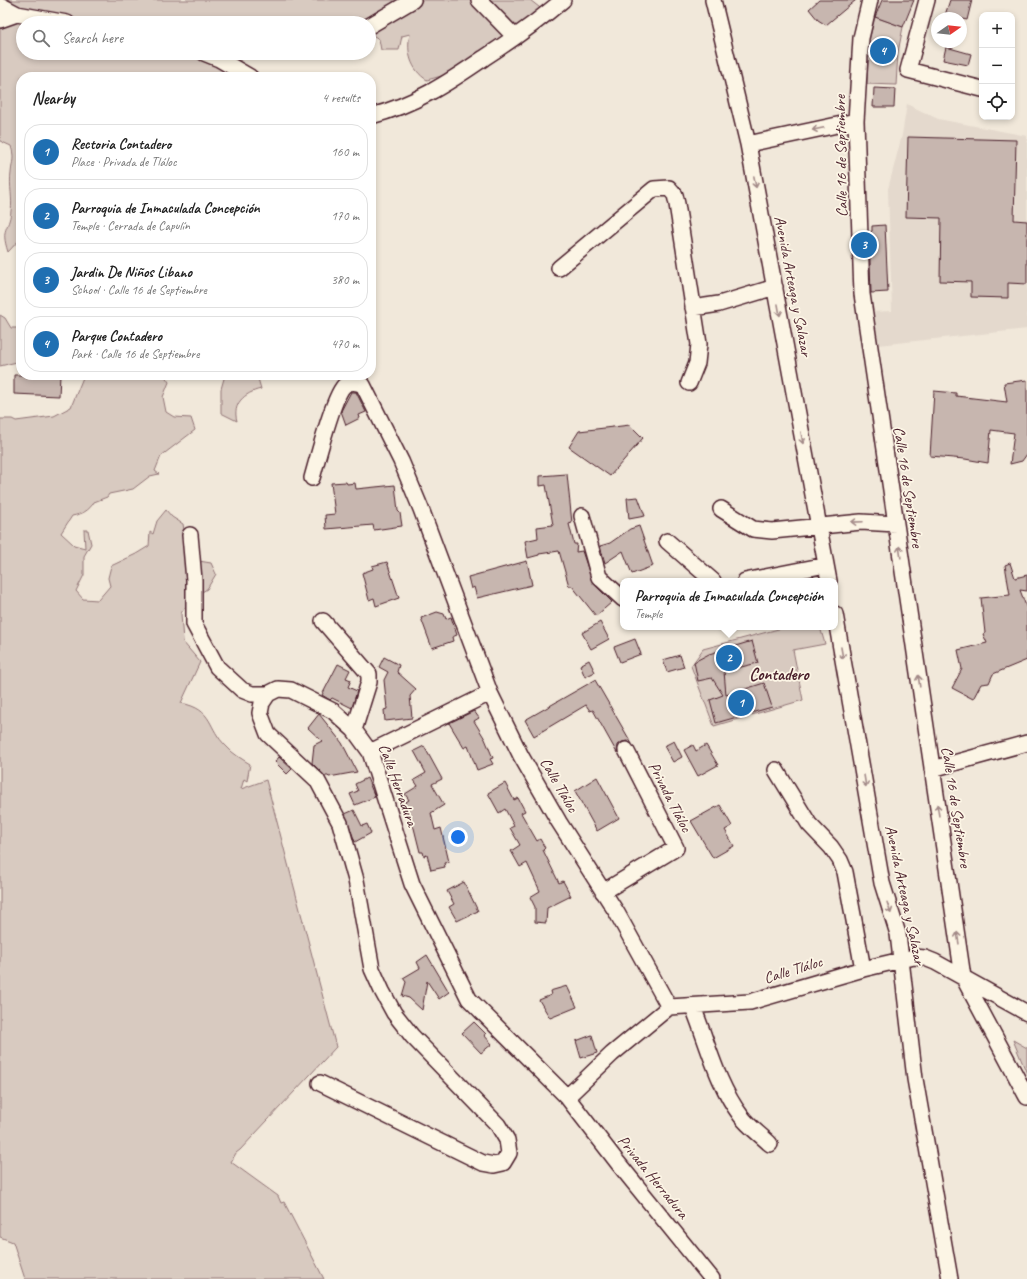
<!DOCTYPE html>
<html lang="en">
<head>
<meta charset="utf-8">
<style>
  :root { --surface:#fff; --page:#f6f6f6; --text:#222; --muted:#767676; --line:#e0e0e0; --accent:#1f6fb2 }
  body { margin:0; font-family:Caveat,sans-serif; background:var(--page); color:var(--text) }
  .controls { position:absolute; right:12px; top:12px; display:grid; overflow:hidden; border-radius:8px; box-shadow:0 2px 6px #0003 }
  .controls button { width:36px; height:36px; display:grid; place-items:center; padding:0; border:0; border-bottom:1px solid var(--line); background:var(--surface); color:var(--text); font:20px sans-serif }
  .compass { position:absolute; left:931px; top:12px; width:36px; height:36px; border-radius:50%; background:var(--surface); box-shadow:0 2px 6px #0003; rotate:76deg }
  .you { position:absolute; left:458px; top:837px; width:14px; height:14px; margin:-10px; border:3px solid #fff; border-radius:50%; background:#1a73e8; box-shadow:0 0 0 6px #1a73e833 }
  .badge { display:grid; place-items:center; width:26px; height:26px; border-radius:50%; background:var(--accent); color:#fff; font-size:13px; font-weight:700 }
  .pin { position:absolute; translate:-50% -50%; border:2px solid #fff; box-shadow:0 1px 4px #0006 }
  .popup { position:absolute; left:620px; top:578px; width:218px; height:52px; box-sizing:border-box; display:grid; place-content:center; border-radius:8px; background:var(--surface); filter:drop-shadow(0 1px 3px #0005); font-size:13px; white-space:nowrap; color:var(--muted) }
  .popup b { font-size:15px; color:var(--text) }
  .popup::after { content:''; position:absolute; left:50%; top:100%; margin-left:-8px; border:8px solid transparent; border-top-color:var(--surface) }
  .list { margin:0; padding:0; list-style:none }
  h2 { display:flex; justify-content:space-between; align-items:center; height:52px; margin:0; padding:0 16px; font-size:17px }
  h2 small { font-size:13px; font-weight:400; color:var(--muted) }
  .list li { display:grid; grid-template-columns:26px 1fr auto; gap:12px; align-items:center; box-sizing:border-box; height:56px; margin:0 8px 8px; padding:0 8px; border:1px solid var(--line); border-radius:16px }
  .list b { display:block; font-size:15px; white-space:nowrap }
  .list p { margin:0; font-size:13px; white-space:nowrap; color:var(--muted) }
  .list em { font-size:13px; font-style:normal; color:var(--muted) }
  .icon { flex:none; width:22px; height:22px; fill:none; stroke:currentColor; stroke-width:2; stroke-linecap:round; stroke-linejoin:round }
  .map { position:relative; flex:none; width:1027px; height:1279px; overflow:hidden }
  .search { position:absolute; background:var(--surface); box-shadow:0 2px 6px #0003; left:16px; top:16px; width:360px; height:44px; display:flex; align-items:center; gap:10px; box-sizing:border-box; padding:0 14px; border-radius:22px; color:var(--muted); font-size:15px }
  .panel { position:absolute; background:var(--surface); box-shadow:0 2px 6px #0003; left:16px; top:72px; width:360px; height:308px; border-radius:16px }
  .map>svg:first-child { display:block }
  .built { fill:#e4d9cd }
  .green { fill:#d8cac0; stroke:#917476 }
  .building { fill:#c7b6af; stroke:#4a1f2b }
  .lines { fill:none; stroke-linecap:round; stroke-linejoin:round }
  .minor-casing { stroke:#4a1f2b; stroke-width:18 }
  .minor { stroke:#fcf5e5; stroke-width:15 }
  .oneway { stroke:#a38a88 }
  .labels { text-anchor:middle; dominant-baseline:central; stroke-width:3.5; stroke-linejoin:round; paint-order:stroke }
  .street-label { font-size:16px; fill:#4a1f2b; stroke:#fcf5e5 }
  .neighbourhood-label { font-size:17px; font-weight:bold; fill:#4a1f2b; stroke:#fcf5e5 }
</style>
</head>
<body>
<div class="map">
<svg width="1027" height="1279" viewBox="0 0 1027 1279">
  <rect width="100%" height="100%" fill="#f1e8da"/>
  <filter id="ink" filterUnits="userSpaceOnUse"><feTurbulence type="fractalNoise" baseFrequency=".025" numOctaves="2"/><feDisplacementMap in="SourceGraphic" scale="8" xChannelSelector="R" yChannelSelector="G"/><feConvolveMatrix kernelMatrix="1 2 1 2 8 2 1 2 1" color-interpolation-filters="sRGB"/></filter>
  <g filter="url(#ink)">
    <path class="built" d="M907,104L938,119L1027,136V329L878,345L873,312L892,311L888,189L902,135Z"/>
    <path class="green" d="M0,0H530L544,11L452,73L427,80C411,70 406,52 410,34L402,36L399,50H381L379,39L369,33V23H23V53H253L242,58L227,77H21V238L8,252C0,227 9,231 11,211C13,199 9,186 11,173C12,161 15,159 11,146L0,141Z
      M875,17L903,27L898,52L896,85L867,84L869,41Z
      M254,53H296L294,57H270Z
      M0,315L5,318L11,328H21V361L0,366Z
      M84,375H164L169,382L163,397L166,412L174,417L191,418L195,430L161,456L155,471L159,474L150,476L133,489L109,494L107,497L94,502C89,511 82,514 72,516L61,533L74,545L85,548L84,530H88L91,544L84,556V575L76,591L83,599L98,600L110,586L108,578L111,566L136,554L149,546L150,532L153,534L157,521L166,510L172,517L183,524L185,535L199,561L211,563L216,574L207,589L192,598L181,613L183,642L200,662L181,703C215,710 206,727 227,747C233,754 242,759 250,764L247,781L244,779L241,789L266,780L336,1047L240,1150L236,1153L231,1162L278,1196L281,1203L284,1202L324,1279H25L13,1242L0,1237V419H12L16,421L54,416L71,407Z
      M225,375H257L261,389C244,393 232,404 237,421L221,413V389Z
      M786,627H820L825,644L793,650L803,700L714,726L691,666L703,649Z
      M1013,1040L1027,1048V1074Z"/>
    <path class="building" d="M819,0H856L826,25L818,20L809,9Z
      M882,0H914L903,27L875,17Z
      M950,0H972L967,20L945,15Z
      M946,47L971,54L968,65L943,60Z
      M874,88L895,89L894,107H873Z
      M908,137L1016,140L1014,220L1027,221V284L1008,283V298L971,297V282L940,281L941,218L906,217Z
      M885,225L888,292L871,293L869,233L872,231V226Z
      M14,375H60L59,396L14,394Z
      M1027,380V454L1022,461L1010,464L1014,433L991,430L988,463L965,459L930,456L934,391L956,393V396L1007,402L1004,383Z
      M351,392H356L366,412L359,415L360,418L346,425L341,411Z
      M630,425L643,438L610,476L569,447L579,431Z
      M567,474L572,523L569,524L574,544H577L576,552L582,551L593,583L612,602L596,616L572,586H569L559,551L539,554V555L528,558L525,541L538,538L537,527L553,525L546,485L540,486V476Z
      M346,482L347,484L355,483L356,489L395,485L398,511L400,513L402,526L374,530L373,525L326,529L325,515L335,514L331,483Z
      M638,497L645,516L629,519L627,498Z
      M639,526L653,566L632,574L623,551L605,563L600,546L610,543L630,529Z
      M527,561L532,585L477,598L474,587L471,589L468,577Z
      M387,562L399,598L376,606L374,598L369,600L362,573L373,569L372,566Z
      M1010,563L1015,578L1027,575V591L1020,590L1027,609V660L993,674L989,683L981,684L973,699L952,688L962,669L958,650L987,643L983,634L985,633L981,598L1010,595L1005,565Z
      M437,612L444,614L446,619L451,617L457,635L452,637L453,641L432,648L421,618Z
      M600,622L609,639L591,649L582,633Z
      M635,639L641,654L620,662L614,647Z
      M752,641L758,663L724,671L726,695L764,683L772,707L716,723L710,700L723,695L712,678L698,681L694,662L709,654Z
      M680,655L684,667L667,672L663,660Z
      M384,657L399,665L397,672L416,689L410,696L412,718L385,721L384,710L387,709L384,680L388,672L379,667Z
      M589,660L595,672L585,677L580,665Z
      M338,664L350,670L346,678L351,680L348,687L357,691L352,708L332,698L330,700L322,695Z
      M595,680L632,744L627,741L622,742L618,745L617,753L593,710L590,711L586,705L534,736L525,720Z
      M474,711L479,718L474,721L485,739L493,758L490,759L493,764L477,770L468,746L464,748L449,723Z
      M319,714L342,743L357,772L329,777L328,776H325L312,763L314,745L322,741L308,728Z
      M674,741L682,757L673,762L664,746Z
      M693,745L696,751L706,745L718,765L698,776L684,750Z
      M424,746L442,779L432,784L444,805L431,813L435,830L441,828L449,862L444,863L445,867L431,870L427,855L424,856L423,852H420L414,828L401,805L409,800L405,794L418,786L414,780L426,773L414,751Z
      M279,757L292,769L287,774L275,762Z
      M597,777L619,818L597,831L575,791Z
      M367,778L375,797L355,805L350,794L358,791L355,784Z
      M505,783L514,800L518,798L525,811L521,813L537,841L540,839L545,848L543,850L559,883L563,881L571,896L547,908L546,923L535,922V907L530,897L540,891L527,863L520,867L511,851L520,845L510,828L514,826L505,809L499,813L488,793Z
      M720,805L732,826L725,830L734,846L713,858L691,821Z
      M354,810L362,826L367,824L371,833L355,842L345,814Z
      M464,882L478,911L457,921L449,907L454,904L447,891Z
      M427,955L449,992L439,999L427,981L422,1010L409,998L402,996L406,982L403,978L420,968L417,962Z
      M567,986L577,1007L550,1018L539,1000L551,995L550,991Z
      M474,1022L486,1034L484,1035L492,1044L481,1053L462,1033Z
      M592,1035L597,1053L581,1058L576,1041Z"/>
    <g class="lines">
      <g class="minor-casing">
        <path id="minor" d="M479,0L515,37
          M713,0L748,144L829,581
          M870,0L861,38L856,121L862,294L963,977L1027,1097
          M927,0L908,70L982,89
          M0,5L17,14
          M0,20L17,14L67,23
          M369,26L413,0
          M204,53L219,59L250,77
          M371,116C414,105 448,83 484,58C512,40 538,21 563,0
          M748,144L856,121
          M559,268L654,189L669,188L675,195L677,204L699,344L697,363L689,383
          M693,308L719,304L775,287
          M312,478C317,461 334,393 345,385C351,381 357,382 363,385L401,461L421,509L490,693L521,756L559,822L617,913L669,1007
          M721,509L753,529L772,531L861,522L896,524
          M582,516L599,577L623,599
          M190,535L194,580V624L217,667L242,690L252,694H268L278,689L291,690L333,711L354,730L370,752L412,884L469,999L567,1097L618,1163L712,1279
          M667,541L713,581
          M745,581L826,565
          M835,614L882,883L898,934L915,1079L950,1279
          M323,621L369,674V682L354,730
          M268,694L262,703L260,713L268,734L317,780L340,823L356,880L372,969L382,991L394,1013L412,1036L498,1125L507,1140L509,1153L503,1163L494,1165L483,1163L320,1083
          M370,752L490,693
          M932,769L1027,743
          M776,770L809,824L831,847L840,860L845,872L863,969
          M603,892L676,848L626,750
          M693,1007C708,1044 717,1084 741,1116C749,1127 761,1135 770,1144
          M567,1097L612,1054L669,1007L750,1002L863,969L914,957L925,958L935,962L1027,1013"/>
      </g>
      <use href="#minor" class="minor"/>
    </g>
    <defs><path id="oneway-shaft" d="M-6 0H5M1.5-3L5.5 0L1.5 3" fill="none" stroke-width="1.6" stroke-linecap="round" stroke-linejoin="round"/></defs>
    <g class="oneway">
      <use href="#oneway-shaft" transform="translate(818 129) rotate(168)"/>
      <use href="#oneway-shaft" transform="translate(755 182) rotate(79)"/>
      <use href="#oneway-shaft" transform="translate(779 310) rotate(80)"/>
      <use href="#oneway-shaft" transform="translate(802 438) rotate(80)"/>
      <use href="#oneway-shaft" transform="translate(857 522) rotate(178)"/>
      <use href="#oneway-shaft" transform="translate(900 552) rotate(-98)"/>
      <use href="#oneway-shaft" transform="translate(842 653) rotate(80)"/>
      <use href="#oneway-shaft" transform="translate(919 681) rotate(-98)"/>
      <use href="#oneway-shaft" transform="translate(865 781) rotate(81)"/>
      <use href="#oneway-shaft" transform="translate(938 810) rotate(-99)"/>
      <use href="#oneway-shaft" transform="translate(889 908) rotate(71)"/>
      <use href="#oneway-shaft" transform="translate(958 938) rotate(-99)"/>
    </g>
  </g>
  <g class="labels">
    <g class="street-label">
      <text transform="translate(841 156) rotate(-91)">Calle 16 de Septiembre</text>
      <text transform="translate(793 286) rotate(79)">Avenida Arteaga y Salazar</text>
      <text transform="translate(908 487) rotate(81)">Calle 16 de Septiembre</text>
      <text transform="translate(398 785) rotate(70)">Calle Herradura</text>
      <text transform="translate(559 785) rotate(60)">Calle Tláloc</text>
      <text transform="translate(670 797) rotate(63)">Privada Tláloc</text>
      <text transform="translate(956 807) rotate(81)">Calle 16 de Septiembre</text>
      <text transform="translate(905 895) rotate(78)">Avenida Arteaga y Salazar</text>
      <text transform="translate(793 970) rotate(-17)">Calle Tláloc</text>
      <text transform="translate(653 1177) rotate(51)">Privada Herradura</text>
    </g>
    <g class="neighbourhood-label">
      <text x="779" y="674">Contadero</text>
    </g>
  </g>
</svg>
<div class="controls">
<button>+</button>
<button>−</button>
<button><svg class="icon" aria-label="locate" viewBox="0 0 24 24"><circle cx="12" cy="12" r="6"/><path d="M12 2v4M12 18v4M2 12h4M18 12h4"/></svg></button>
</div>
<svg class="compass" viewBox="-18 -18 36 36"><path d="M0-13l5 13h-10z" fill="#e53935"/><path d="M0 13l5-13h-10z" fill="#767676"/></svg>
<div class="you"></div>
<div class="pin badge" style="left:741px;top:703px">1</div>
<div class="pin badge" style="left:729px;top:658px">2</div>
<div class="popup"><b>Parroquia de Inmaculada Concepción</b>Temple</div>
<div class="pin badge" style="left:864px;top:245px">3</div>
<div class="pin badge" style="left:883px;top:51px">4</div>
<div class="search"><svg class="icon" aria-label="search" viewBox="0 0 24 24"><circle cx="10" cy="10" r="6"/><path d="M15 15l6 6"/></svg>Search here</div>
<section class="panel">
<h2>Nearby<small>4 results</small></h2>
<ul class="list">
<li><span class="badge">1</span><div><b>Rectoria Contadero</b><p>Place · Privada de Tláloc</p></div><em>160 m</em></li>
<li><span class="badge">2</span><div><b>Parroquia de Inmaculada Concepción</b><p>Temple · Cerrada de Capulín</p></div><em>170 m</em></li>
<li><span class="badge">3</span><div><b>Jardin De Niños Libano</b><p>School · Calle 16 de Septiembre</p></div><em>380 m</em></li>
<li><span class="badge">4</span><div><b>Parque Contadero</b><p>Park · Calle 16 de Septiembre</p></div><em>470 m</em></li>
</ul>
</section>
</div>
</body>
</html>
